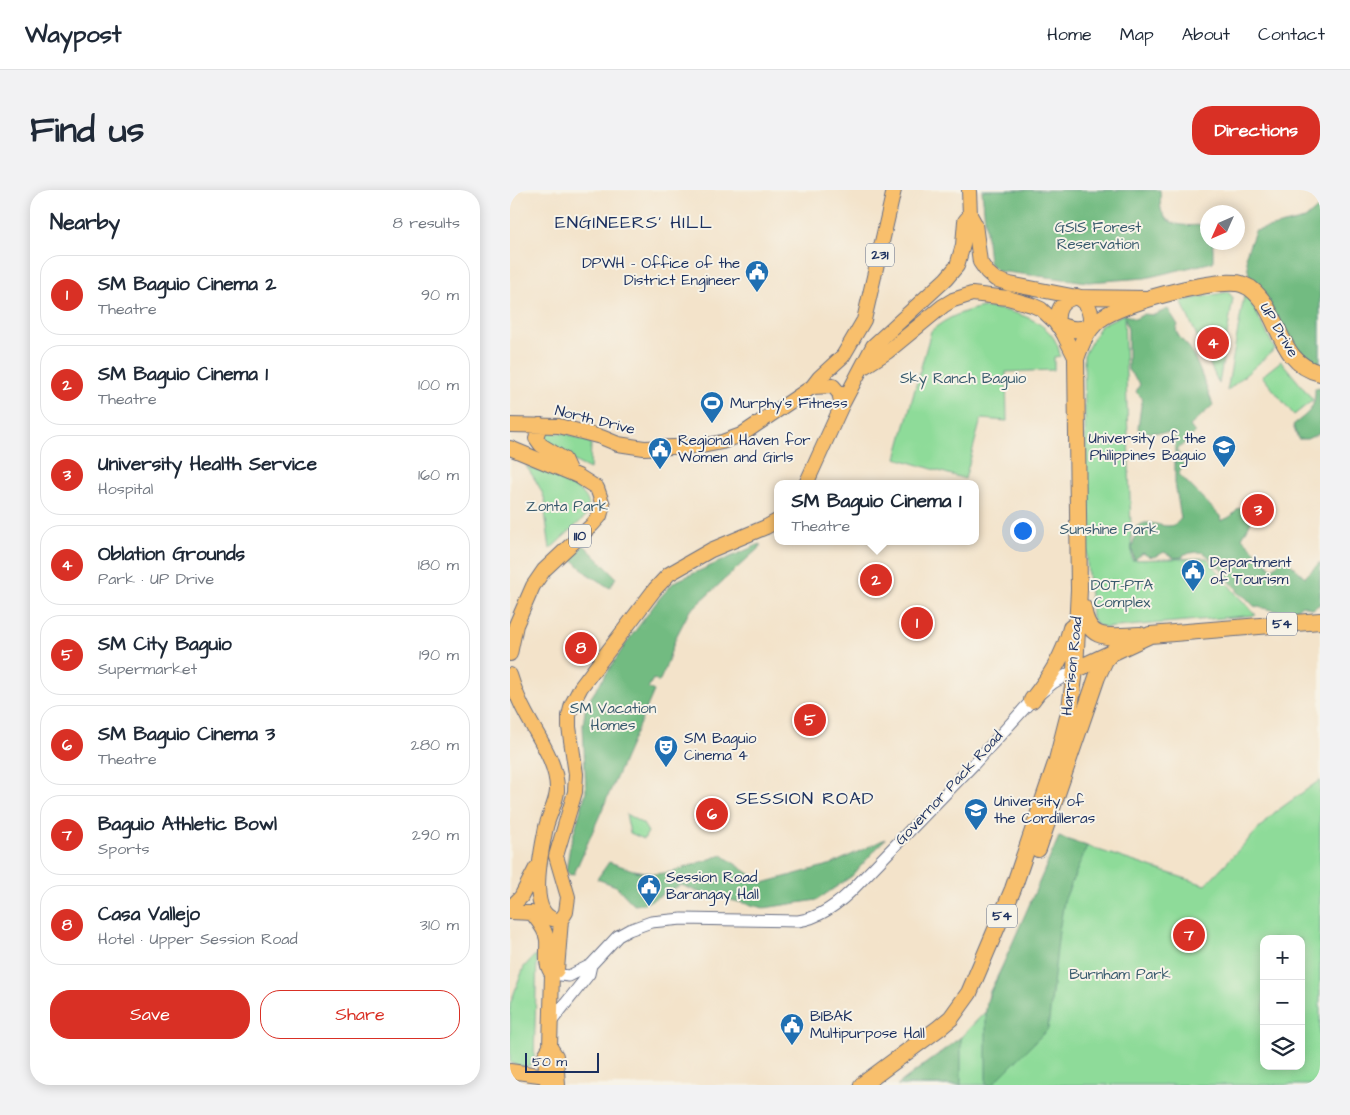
<!DOCTYPE html>
<html lang="en">
<head>
<meta charset="utf-8">
<style>
  :root { --surface:#fff; --page:#f2f2f3; --text:#1f2937; --muted:#747a83; --line:#e0e1e3; --accent:#d93025 }
  body { margin:0; font-family:"Architects Daughter",sans-serif; background:var(--page); color:var(--text) }
  .controls { position:absolute; right:15px; bottom:15px; display:grid; overflow:hidden; border-radius:10px; box-shadow:0 2px 12px #0003 }
  .controls button { width:45px; height:45px; display:grid; place-items:center; padding:0; border:0; border-bottom:1px solid var(--line); background:var(--surface); color:var(--text); font:25px sans-serif }
  .compass { position:absolute; left:690px; top:15px; width:45px; height:45px; border-radius:50%; background:var(--surface); box-shadow:0 2px 12px #0003; rotate:225deg }
  .scale { position:absolute; left:15px; bottom:12px; width:74px; box-sizing:border-box; padding-left:5px; border:2px solid #1b2f5e; border-top:0; font-size:14px; line-height:18px; white-space:nowrap; color:#1b2f5e; -webkit-text-stroke:4px #f7f3e8; paint-order:stroke }
  .you { position:absolute; left:512px; top:340px; width:18px; height:18px; margin:-12px; border:4px solid #fff; border-radius:50%; background:#1a73e8; box-shadow:0 0 0 8px #1a73e833 }
  .badge { display:grid; place-items:center; width:32px; height:32px; border-radius:50%; background:var(--accent); color:#fff; font-size:16px; font-weight:700 }
  .pin { position:absolute; translate:-50% -50%; border:2px solid #fff; box-shadow:0 1px 5px #0006 }
  .popup { position:absolute; left:264px; top:290px; width:205px; height:65px; box-sizing:border-box; display:grid; place-content:center; border-radius:10px; background:var(--surface); filter:drop-shadow(0 1px 4px #0005); font-size:16px; white-space:nowrap; color:var(--muted) }
  .popup b { font-size:19px; color:var(--text) }
  .popup::after { content:''; position:absolute; left:50%; top:100%; margin-left:-10px; border:10px solid transparent; border-top-color:var(--surface) }
  .list { margin:0; padding:0; list-style:none }
  h2 { display:flex; justify-content:space-between; align-items:center; height:65px; margin:0; padding:0 20px; font-size:21px }
  h2 small { font-size:16px; font-weight:400; color:var(--muted) }
  .list li { display:grid; grid-template-columns:32px 1fr auto; gap:15px; align-items:center; box-sizing:border-box; height:80px; margin:0 10px 10px; padding:0 10px; border:1px solid var(--line); border-radius:20px }
  .list b { display:block; font-size:19px; white-space:nowrap }
  .list p { margin:0; font-size:16px; white-space:nowrap; color:var(--muted) }
  .list em { font-size:16px; font-style:normal; color:var(--muted) }
  .actions { display:flex; gap:10px; padding:15px 20px }
  .actions a { flex:1; padding:11px 0; border:1px solid var(--accent); border-radius:20px; text-align:center; font-size:18px; color:var(--accent) }
  .actions .main { background:var(--accent); color:#fff }
  .icon { flex:none; width:28px; height:28px; fill:none; stroke:currentColor; stroke-width:2; stroke-linecap:round; stroke-linejoin:round }
  .map { position:relative; flex:none; width:810px; height:895px; overflow:hidden; border-radius:20px }
  header { display:flex; align-items:center; gap:30px; box-sizing:border-box; height:70px; padding:0 25px; background:var(--surface); border-bottom:1px solid var(--line) }
  header strong { font-size:24px }
  nav { display:flex; gap:28px; margin-inline-start:auto; font-size:18px }
  .intro { display:flex; align-items:center; justify-content:space-between; box-sizing:border-box; height:120px; padding:0 30px }
  h1 { margin:0; font-size:35px }
  .button { padding:12px 22px; border-radius:20px; background:var(--accent); color:#fff; font-size:18px; font-weight:700 }
  main { display:flex; gap:30px; padding:0 30px }
  aside { flex:1; background:var(--surface); border-radius:20px; box-shadow:0 2px 12px #0003 }
  .map>svg:first-child { display:block }
  .green { fill:#8edb99; stroke:#54857c; fill-rule:evenodd }
  .forest { fill:#72bb81; stroke:#467570 }
  .lines { fill:none; stroke-linecap:round; stroke-linejoin:round }
  .minor-casing { stroke:#676e84; stroke-width:13 }
  .major-casing { stroke:#676e84; stroke-width:16 }
  .highway-casing { stroke:#676e84; stroke-width:18 }
  .minor { stroke:#fff; stroke-width:11 }
  .major { stroke:#f8bf6c; stroke-width:14 }
  .highway { stroke:#f8bf6c; stroke-width:16 }
  .labels { text-anchor:middle; dominant-baseline:central; stroke-width:4; stroke-linejoin:round; paint-order:stroke }
  .shield { fill:#f7f3e8; stroke:#5d6a87; stroke-width:1 }
  .shield-label { font-size:14px; font-weight:bold; fill:#1b2f5e }
  .park-label { font-size:15px; fill:#385a6d; stroke:#f7f3e8 }
  .poi-label { font-size:15px; fill:#1b2f5e; stroke:#f7f3e8; text-anchor:start }
  .street-label { font-size:15px; fill:#1b2f5e; stroke:#f7f3e8 }
  .quarter-label { font-size:18px; letter-spacing:1px; fill:#1b2f5e; stroke:#f7f3e8 }
</style>
</head>
<body>
<header>
<strong>Waypost</strong>
<nav><a>Home</a><a>Map</a><a>About</a><a>Contact</a></nav>
</header>
<div class="intro"><h1>Find us</h1><a class="button">Directions</a></div>
<main>
<aside>
<h2>Nearby<small>8 results</small></h2>
<ul class="list">
<li><span class="badge">1</span><div><b>SM Baguio Cinema 2</b><p>Theatre</p></div><em>90 m</em></li>
<li><span class="badge">2</span><div><b>SM Baguio Cinema 1</b><p>Theatre</p></div><em>100 m</em></li>
<li><span class="badge">3</span><div><b>University Health Service</b><p>Hospital</p></div><em>160 m</em></li>
<li><span class="badge">4</span><div><b>Oblation Grounds</b><p>Park · UP Drive</p></div><em>180 m</em></li>
<li><span class="badge">5</span><div><b>SM City Baguio</b><p>Supermarket</p></div><em>190 m</em></li>
<li><span class="badge">6</span><div><b>SM Baguio Cinema 3</b><p>Theatre</p></div><em>280 m</em></li>
<li><span class="badge">7</span><div><b>Baguio Athletic Bowl</b><p>Sports</p></div><em>290 m</em></li>
<li><span class="badge">8</span><div><b>Casa Vallejo</b><p>Hotel · Upper Session Road</p></div><em>310 m</em></li>
</ul>
<div class="actions"><a class="main">Save</a><a>Share</a></div>
</aside>
<div class="map">
<svg width="810" height="895" viewBox="0 0 810 895">
  <rect width="100%" height="100%" fill="#f7f3e8"/>
  <filter id="ink" filterUnits="userSpaceOnUse"><feTurbulence type="fractalNoise" baseFrequency=".02" numOctaves="2"/><feDisplacementMap in="SourceGraphic" scale="10" xChannelSelector="R" yChannelSelector="G"/><feConvolveMatrix kernelMatrix="1 2 1 2 8 2 1 2 1" color-interpolation-filters="sRGB"/></filter>
  <filter id="wash" filterUnits="userSpaceOnUse"><feTurbulence type="fractalNoise" baseFrequency=".0096" numOctaves="4" result="noise"/><feDisplacementMap in="SourceGraphic" scale="20" xChannelSelector="R" yChannelSelector="G"/><feGaussianBlur stdDeviation="1.12" result="paint"/><feColorMatrix in="noise" values="0 0 0 0 0 0 0 0 0 0 0 0 0 0 0 0 0 1.4 0 .05"/><feComposite in="paint" operator="in"/></filter>
  <g filter="url(#wash)">
    <rect width="100%" height="100%" fill="#f3e3ca"/>
    <path class="green" d="M718,102L723,108L709,194L671,111Z
      M734,106L741,113L765,159L717,201Z
      M473,117C502,120 546,130 550,166L544,167V180L496,182L497,231L471,229L455,289L386,268L421,141C436,128 453,121 473,117Z
      M614,124L622,370L697,368L726,404L746,425L595,438L588,435L582,428L577,373L574,165L591,135Z
      M771,171L803,210L784,225L752,186Z
      M33,242L57,244L81,253L80,279C67,273 34,257 33,242Z
      M16,276C34,283 94,299 75,327L40,359L35,322L37,321C36,305 25,289 16,276Z
      M810,590V895H387L451,847L476,821L479,803L499,763L549,647L695,695L764,623ZM754,749H791V876H754Z
      M116,624L133,634L138,642L134,649L120,643Z
      M24,766H27L24,869L22,874L16,877L0,873V814L14,777Z"/>
    <path class="forest" d="M472,0H650C651,7 649,18 653,24C661,39 683,35 697,35L698,52L703,53V72L635,88L578,92L487,81L481,75L479,72Z
      M810,16V175L799,171L786,161L748,96L739,86L736,65L745,41L795,29Z
      M658,119L668,135L666,140C669,150 677,153 682,162C690,179 696,197 703,215L680,236L685,243L667,260L673,273L669,284L710,326L711,331L720,327L729,318L738,321L743,328L732,348L762,379L774,368L795,387L810,372V414L803,419L792,415L785,421L777,422L762,420L744,416L735,407L728,403L727,399L716,388L710,377L704,375C695,358 690,362 674,364L673,367L665,368L654,362C646,367 641,369 633,363L624,370L622,358L627,336C628,336 634,333 635,333C648,332 662,343 671,328L665,293V243L633,242H630L628,238L632,208L626,202L630,194L618,180V140L614,124L625,129L634,124L644,125Z
      M810,197V243L797,249H788L783,235C798,223 806,219 805,198Z
      M250,354V357L179,422L166,447L155,479L149,492L143,489L138,498L144,501L64,684L60,685L56,681L60,656L76,602L73,535L76,515L117,452L148,410L164,392Z
      M74,355L106,387L100,398L76,383L61,368Z
      M549,647L577,656L554,711L549,741L538,839L482,895H476V821L477,811Z
      M375,649L342,686L307,710L254,718L191,703L171,695L134,714L124,715L106,696L87,689L99,672L138,685L124,680L145,684L161,682L212,665L253,693L322,674Z
      M451,847V895H388Z"/>
  </g>
  <g filter="url(#ink)">
    <g class="lines">
      <g class="minor-casing">
        <path id="minor" d="M42,784L59,786L81,775L108,746L119,740L141,732L172,729L288,731C311,728 333,710 348,694L464,574L522,510L543,493L565,480
          M41,832L79,784L81,775"/>
      </g>
      <g class="major-casing">
        <path id="major" d="M459,0L460,25L465,34L470,72L477,82L485,89L500,94L567,107L638,108
          M548,135C546,120 551,110 567,107
          M352,178L377,162L433,116L443,110L462,104L498,108L522,115L531,119L548,135L554,145L566,169
          M302,197L323,196L329,203L332,215
          M0,235L49,236L91,247L108,254L134,258L192,256L212,252L231,245L302,197L309,188L333,166L354,130L384,0
          M30,235L26,248L31,255L54,269L60,282
          M0,258L68,286L87,298L93,315L90,326L82,335L34,380L23,396L6,435L0,464
          M296,294L332,215L363,156L436,89L447,76L453,55L455,31L460,25
          M0,485C4,498 9,511 16,524C28,547 48,574 47,601C46,613 39,625 36,637C32,659 14,732 51,730
          M0,718L11,707L26,678
          M0,722L22,723C28,731 36,740 37,750C38,763 34,773 42,784
          M42,784L47,780L51,730L56,722L58,707L46,666L65,602L66,584L59,537V526L62,514L71,497L145,399L159,384L201,360L256,337L267,331
          M42,784L40,857L46,866L48,895
          M0,881L36,886
          M37,895L35,865L40,857"/>
      </g>
      <g class="highway-casing">
        <path id="highway" d="M548,135C561,140 569,141 582,136C581,123 579,112 567,107
          M573,417C578,454 601,446 630,445
          M565,480L640,445L810,431
          M522,510C540,487 554,466 561,438
          M528,659L587,487L595,470L603,461
          M352,895L429,838L441,828L459,803L503,699L547,570L560,519L565,480L569,399L566,169C571,154 576,141 589,130C610,113 699,90 726,93C731,93 736,96 740,98C772,122 766,173 810,183"/>
      </g>
      <use href="#minor" class="minor"/>
      <use href="#major" class="major"/>
      <use href="#highway" class="highway"/>
    </g>
  </g>
  <defs>
    <g id="civic-pin" transform="scale(1.25)"><path d="M0 17L-7.5 6A9.5 9.5 0 1 1 7.5 6Z" fill="#1f6fb2" stroke="#f7f3e8"/><path d="M-.6-6.5H3V-4.5H.6V-3L4-1V1h2V6H-6V1h2V-1L-.6-3ZM-1.2 2.5V6h2.4V2.5Z" fill="#fff"/></g>
    <g id="stadium-pin" transform="scale(1.25)"><path d="M0 17L-7.5 6A9.5 9.5 0 1 1 7.5 6Z" fill="#1f6fb2" stroke="#f7f3e8"/><path d="M0-5a6.5 5 0 1 0 0 10a6.5 5 0 1 0 0-10ZM-3.5-1.8h7v3.6h-7Z" fill="#fff"/></g>
    <g id="university-pin" transform="scale(1.25)"><path d="M0 17L-7.5 6A9.5 9.5 0 1 1 7.5 6Z" fill="#1f6fb2" stroke="#f7f3e8"/><path d="M0-5L7-2L0 1L-7-2ZM-4 1L0 2.5L4 1V4Q0 6-4 4Z" fill="#fff"/></g>
    <g id="theatre-pin" transform="scale(1.25)"><path d="M0 17L-7.5 6A9.5 9.5 0 1 1 7.5 6Z" fill="#1f6fb2" stroke="#f7f3e8"/><path d="M-5-5.5Q0-4 5-5.5V0Q5 5 0 6Q-5 5-5 0ZM-3.3-2.5H-1v1.5H-3.3ZM1-2.5H3.3v1.5H1ZM-2.8 1Q0 5.5 2.8 1Z" fill="#fff"/></g>
  </defs>
  <g fill-rule="evenodd">
    <use href="#civic-pin" x="247" y="82"/>
    <use href="#stadium-pin" x="202" y="213"/>
    <use href="#university-pin" x="714" y="257"/>
    <use href="#civic-pin" x="150" y="259"/>
    <use href="#civic-pin" x="683" y="381"/>
    <use href="#theatre-pin" x="156" y="557"/>
    <use href="#university-pin" x="466" y="620"/>
    <use href="#civic-pin" x="139" y="696"/>
    <use href="#civic-pin" x="282" y="835"/>
  </g>
  <g class="labels">
    <g class="shield">
      <rect x="356" y="53.5" width="28" height="23" rx="4"/>
      <rect x="59" y="334.5" width="22" height="23" rx="4"/>
      <rect x="757" y="422.5" width="30" height="23" rx="4"/>
      <rect x="477" y="714.5" width="30" height="23" rx="4"/>
    </g>
    <g class="shield-label">
      <text x="370" y="65">231</text>
      <text x="70" y="346">110</text>
      <text x="772" y="434">54</text>
      <text x="492" y="726">54</text>
    </g>
    <g class="park-label">
      <text x="588" y="37">GSIS Forest<tspan x="588" dy="17">Reservation</tspan></text>
      <text x="453" y="188">Sky Ranch Baguio</text>
      <text x="57" y="316">Zonta Park</text>
      <text x="599" y="339">Sunshine Park</text>
      <text x="612" y="395">DOT-PTA<tspan x="612" dy="17">Complex</tspan></text>
      <text x="103" y="518">SM Vacation<tspan x="103" dy="17">Homes</tspan></text>
      <text x="610" y="784">Burnham Park</text>
    </g>
    <g class="poi-label">
      <text x="230" y="73" text-anchor="end">DPWH - Office of the<tspan x="230" dy="17">District Engineer</tspan></text>
      <text x="220" y="213">Murphy's Fitness</text>
      <text x="696" y="248" text-anchor="end">University of the<tspan x="696" dy="17">Philippines Baguio</tspan></text>
      <text x="168" y="250">Regional Haven for<tspan x="168" dy="17">Women and Girls</tspan></text>
      <text x="700" y="372">Department<tspan x="700" dy="17">of Tourism</tspan></text>
      <text x="174" y="548">SM Baguio<tspan x="174" dy="17">Cinema 4</tspan></text>
      <text x="484" y="611">University of<tspan x="484" dy="17">the Cordilleras</tspan></text>
      <text x="156" y="687">Session Road<tspan x="156" dy="17">Barangay Hall</tspan></text>
      <text x="300" y="826">BIBAK<tspan x="300" dy="17">Multipurpose Hall</tspan></text>
    </g>
    <g class="street-label">
      <text transform="translate(769 140) rotate(59)">UP Drive</text>
      <text transform="translate(85 230) rotate(14)">North Drive</text>
      <text transform="translate(562 476) rotate(-84)">Harrison Road</text>
      <text transform="translate(439 598) rotate(-47)">Governor Pack Road</text>
    </g>
    <g class="quarter-label">
      <text x="124" y="32">ENGINEERS' HILL</text>
      <text x="295" y="608">SESSION ROAD</text>
    </g>
  </g>
</svg>
<div class="controls">
<button>+</button>
<button>−</button>
<button><svg class="icon" aria-label="layers" viewBox="0 0 24 24"><path d="M12 4l9 5-9 5-9-5zM3 14l9 5 9-5"/></svg></button>
</div>
<svg class="compass" viewBox="-18 -18 36 36"><path d="M0-13l5 13h-10z" fill="#e53935"/><path d="M0 13l5-13h-10z" fill="#747a83"/></svg>
<div class="scale">50 m</div>
<div class="you"></div>
<div class="pin badge" style="left:407px;top:433px">1</div>
<div class="pin badge" style="left:366px;top:390px">2</div>
<div class="popup"><b>SM Baguio Cinema 1</b>Theatre</div>
<div class="pin badge" style="left:748px;top:320px">3</div>
<div class="pin badge" style="left:703px;top:153px">4</div>
<div class="pin badge" style="left:300px;top:530px">5</div>
<div class="pin badge" style="left:202px;top:624px">6</div>
<div class="pin badge" style="left:679px;top:745px">7</div>
<div class="pin badge" style="left:71px;top:458px">8</div>
</div>
</main>
</body>
</html>
